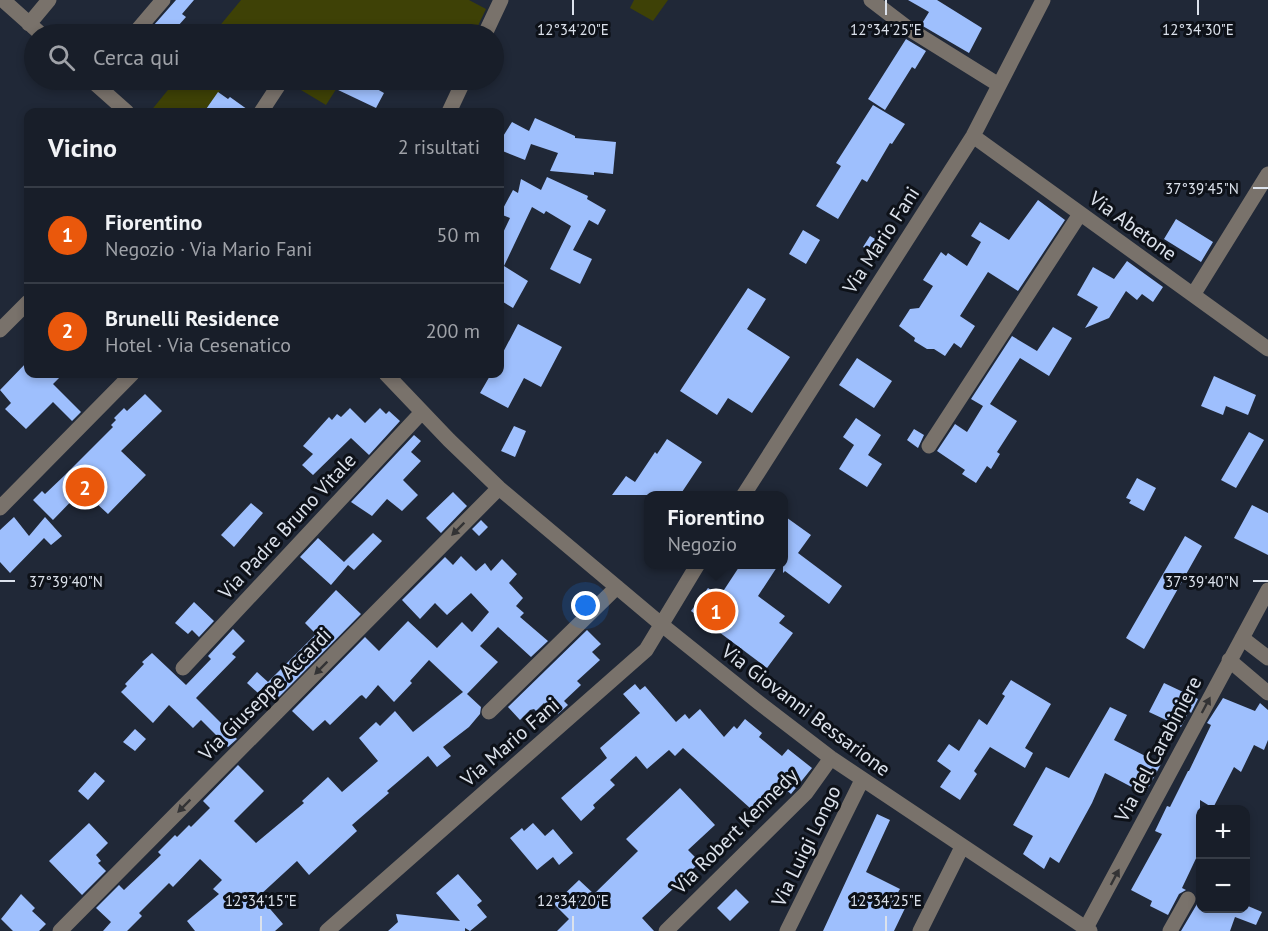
<!DOCTYPE html>
<html lang="it">
<head>
<meta charset="utf-8">
<style>
  :root { --surface:#181e29; --page:#252b35; --text:#f1f3f6; --muted:#9fa2a8; --line:#363c46; --accent:#ea580c }
  body { margin:0; font-family:"PT Sans",sans-serif; background:var(--page); color:var(--text) }
  .controls { position:absolute; right:18px; bottom:18px; display:grid; overflow:hidden; border-radius:12px; box-shadow:0 3px 9px #0003 }
  .controls button { width:54px; height:54px; display:grid; place-items:center; padding:0; border:0; border-bottom:2px solid var(--line); background:var(--surface); color:var(--text); font:30px sans-serif }
  .you { position:absolute; left:586px; top:606px; width:21px; height:21px; margin:-15px; border:4px solid #fff; border-radius:50%; background:#1a73e8; box-shadow:0 0 0 9px #1a73e833 }
  .badge { display:grid; place-items:center; width:39px; height:39px; border-radius:50%; background:var(--accent); color:#fff; font-size:20px; font-weight:700 }
  .pin { position:absolute; translate:-50% -50%; border:3px solid #fff; box-shadow:0 2px 6px #0006 }
  .popup { position:absolute; left:644px; top:491px; width:144px; height:78px; box-sizing:border-box; display:grid; place-content:center; border-radius:12px; background:var(--surface); filter:drop-shadow(0 2px 4px #0005); font-size:20px; white-space:nowrap; color:var(--muted) }
  .popup b { font-size:22px; color:var(--text) }
  .popup::after { content:''; position:absolute; left:50%; top:100%; margin-left:-12px; border:12px solid transparent; border-top-color:var(--surface) }
  .list { margin:0; padding:0; list-style:none }
  h2 { display:flex; justify-content:space-between; align-items:center; height:78px; margin:0; padding:0 24px; font-size:26px }
  h2 small { font-size:20px; font-weight:400; color:var(--muted) }
  .list li { display:grid; grid-template-columns:39px 1fr auto; gap:18px; align-items:center; box-sizing:border-box; height:96px; padding:0 24px; border-top:2px solid var(--line) }
  .list b { display:block; font-size:22px; white-space:nowrap }
  .list p { margin:0; font-size:20px; white-space:nowrap; color:var(--muted) }
  .list em { font-size:20px; font-style:normal; color:var(--muted) }
  .icon { flex:none; width:33px; height:33px; fill:none; stroke:currentColor; stroke-width:2; stroke-linecap:round; stroke-linejoin:round }
  .map { position:relative; flex:none; width:1268px; height:931px; overflow:hidden }
  .search { position:absolute; background:var(--surface); box-shadow:0 3px 9px #0003; left:24px; top:24px; width:480px; height:66px; display:flex; align-items:center; gap:15px; box-sizing:border-box; padding:0 21px; border-radius:33px; color:var(--muted); font-size:22px }
  .panel { position:absolute; background:var(--surface); box-shadow:0 3px 9px #0003; left:24px; top:108px; width:480px; height:270px; border-radius:12px }
  .map>svg:first-child { display:block }
  .green { fill:#3e4106 }
  .building { fill:#9ebffd }
  .lines { fill:none; stroke-linecap:round; stroke-linejoin:round }
  .minor { stroke:#79726b; stroke-width:15 }
  .oneway { fill:#333335 }
  .ticks { fill:none; stroke:#dce2ec; stroke-width:2 }
  .labels { text-anchor:middle; dominant-baseline:central; stroke-width:6; stroke-linejoin:round; paint-order:stroke }
  .street-label { font-size:20px; fill:#dce2ec; stroke:#0d1118 }
  .ticks-label { font-size:15px; text-anchor:middle; fill:#dce2ec; stroke:#0d1118; stroke-width:6; stroke-linejoin:round; paint-order:stroke }
</style>
</head>
<body>
<div class="map">
<svg width="1268" height="931" viewBox="0 0 1268 931">
  <rect width="100%" height="100%" fill="#202837"/>
  <path class="green" d="M241,0H469L486,9L474,34H380L372,31L370,34H213Z
    M634,0H668L653,21L630,8Z
    M176,80H228L204,112H150Z
    M293,80H342L326,105L291,84Z"/>
  <path class="building" d="M176,0H194L182,14L186,17L178,26L189,34H146Z
    M908,0H937L982,28L969,53L921,25L929,12Z
    M906,39L926,51L915,69L912,67L885,110L868,99Z
    M342,80H361L384,93L376,108L336,89Z
    M218,92L228,99L230,97L251,112H204Z
    M873,105L905,124L892,144L890,143L867,182L862,179L838,219L816,206L841,166L836,163Z
    M535,118L575,136V138L616,142L613,174L594,172V175L550,171L558,153L531,144L525,160L500,150V141L512,122L529,131Z
    M547,177L588,196L587,199L606,210L598,225L589,220L573,250L592,259L580,284L550,269L571,226L546,211L544,214L532,207L504,266L528,281L513,308L500,300V239L510,218L500,214L513,190L518,193L521,179L541,190Z
    M1038,200L1065,220L1018,291L988,272L960,316L975,326L961,348L954,343L945,356L934,349H927L914,341L915,338L899,326L910,309L919,308L933,286L923,280L941,252L946,256L948,253L967,266L981,242L971,236L980,222L1009,240Z
    M1176,219L1213,242L1201,262L1164,239Z
    M803,230L820,240L806,264L789,254Z
    M870,236L884,244L877,255L863,247Z
    M1127,261L1163,287L1153,302L1142,294L1137,300L1126,291L1109,318L1085,328L1098,307L1077,295L1093,267L1114,279Z
    M748,288L766,299L747,329L790,357L752,413L728,398L717,415L680,391Z
    M518,324L562,347L541,387L524,378L508,408L480,393L491,374H500V358Z
    M1053,327L1072,338L1049,376L1020,358L990,404L1017,421L997,452L1000,454L991,469L987,466L976,483L962,474L965,470L937,451L955,424L967,432L983,406L971,399L1012,336L1037,351Z
    M857,358L892,381L874,408L839,385Z
    M28,361V374H63L53,384L81,412L72,421L53,402L26,429L5,409L11,403L0,390Z
    M1214,376L1256,395L1248,415L1226,406L1223,415L1201,406Z
    M145,394L162,411L121,451L146,475L108,514L82,490L53,520L33,500L42,491L45,494L65,475L113,427L111,425L116,420L114,418L124,408L127,411Z
    M350,408L365,423L380,408L386,414L389,411L400,421L369,455L351,438L313,475L302,465L313,454L303,446L329,417L332,420L337,414L341,417Z
    M856,418L881,435L868,455L882,464L867,487L839,469L854,445L843,437Z
    M514,426L526,431L515,457L501,451Z
    M914,429L924,435L918,448L907,440Z
    M1249,432L1264,440L1236,488L1221,480Z
    M414,435L421,441L411,452L421,461L403,480L418,495L402,511L387,499L372,516L351,502Z
    M667,439L702,462L680,495H612L626,476L635,482L655,452L657,454Z
    M1137,478L1156,488L1144,511L1129,503L1131,500L1126,498Z
    M453,492L467,506L441,533L426,518Z
    M251,503L263,513L234,547L221,535Z
    M1252,505L1268,513V555L1234,538Z
    M783,515L811,535L798,553L842,586L829,604L785,571L783,573Z
    M14,517L29,536L45,517L62,536L51,545L44,538L10,573L0,562V530Z
    M481,520L488,527L479,536L472,529Z
    M373,533L382,541L354,570L348,565L331,585L300,557L318,538L344,562Z
    M1185,536L1202,546L1144,649L1126,638Z
    M461,556L476,571L485,563L491,571L502,559L517,574L509,583L523,598L516,606L524,613L520,617L548,641L531,657L498,627L480,646L498,662L467,694L481,707L480,714L469,727L443,747L451,756L437,767L428,756L387,791L389,793L352,825L357,831L309,875L297,861L259,896L283,924L275,931H195L187,921L219,894L213,889L222,880L200,859L173,887L169,883L139,913L142,916L127,931H103L111,922L96,908L119,885L124,890L161,855L158,852L175,835L177,837L189,825L191,827L210,808L203,801L238,765L264,791L234,821L256,843L304,803L302,801L328,777L342,792L378,761L359,738L376,722L380,726L395,711L413,732L463,692L429,660L410,681L412,683L394,702L378,685L366,699L362,695L360,696L330,725L325,720L313,731L292,711L365,637L379,651L408,621L437,648L462,622L472,632L489,612L471,593L447,615L435,603L420,619L402,600L445,557L453,565Z
    M741,564H779L758,596L785,616L779,623L793,633L767,668L691,611L708,588L720,596Z
    M336,590L361,614L279,697L266,684L258,693L247,683L257,672L268,682L316,634L305,623Z
    M194,602L214,621L199,637L192,630L188,634L175,623Z
    M233,629L245,641L232,654L236,657L196,698L237,739L228,747L201,720L193,728L169,705L153,723L121,692L127,686L125,684L144,664L142,662L152,653L186,685L211,659L208,656Z
    M587,630L601,644L592,652L600,660L577,681L581,685L564,701L568,705L558,714L548,703L546,705L544,703L536,711L534,709L530,710L520,720L508,707Z
    M1011,680L1051,704L1025,748L1033,753L1025,768L990,747L974,771L977,774L960,800L940,787L951,771L937,761L949,744L959,751L979,719L987,725L1005,696L1002,694Z
    M1164,683L1198,699L1191,713L1189,711L1181,727L1149,712Z
    M635,684L640,690L645,686L676,722L685,714L689,719L700,709L724,737L734,726L737,729L745,719L762,733L759,737L782,756L788,749L812,768L791,794L785,789L760,817L683,748L675,756L669,750L647,769L636,756L610,780L615,785L593,805L595,808L581,821L561,798L607,758L600,748L640,713L623,694Z
    M1223,698L1255,711L1260,703L1268,710V740L1264,750L1254,745L1241,772L1234,767L1213,808L1200,800V850L1182,888L1186,890L1179,894L1168,915L1150,906L1152,901L1131,890L1162,834L1155,831L1167,806L1170,807L1188,771H1189L1211,725L1207,723Z
    M1110,707L1127,715L1114,740L1161,764L1145,794L1105,773L1092,803L1059,863L1050,857L1044,869L1023,854L1033,836L1013,825L1046,767L1069,778Z
    M135,729L146,739L135,751L123,742Z
    M95,772L105,781L88,800L78,791Z
    M680,788L715,825L688,850L700,862L692,870L696,875L679,891L675,887L642,918L654,931H557L569,919L554,904L579,880L594,894L638,851L626,839Z
    M877,814L890,820L866,872L900,889L896,896L908,902L894,931H823Z
    M89,823L108,843L96,855L101,861L98,863L106,871L82,895L49,861Z
    M533,823L545,836L553,829L573,853L559,865L553,857L537,870L510,838L522,828L524,831Z
    M458,874L482,901L477,905L487,917L470,931L465,928V931H388L398,922L396,914L460,921L436,893Z
    M736,889L749,902L730,921L717,908Z
    M21,894L35,908L32,911L46,924L39,931H13L1,919Z
    M1197,894L1200,896V909H1247L1248,906L1262,912L1256,925L1235,917L1230,931H1181L1197,904Z"/>
  <g class="lines">
    <path class="minor" d="M3,0L41,34
      M871,0L909,29L999,85
      M29,24L49,0
      M134,34L163,0
      M485,34L501,0
      M91,80L127,112
      M261,112L282,80
      M449,112L464,80
      M973,136L1268,349
      M1193,295L1268,174
      M0,330L28,302
      M386,374L449,440L499,488L662,625L758,702L831,758L1090,931
      M929,446L1080,214
      M743,496L973,136L1043,0
      M0,508L132,374
      M1242,638L1268,658
      M1229,660L1268,693
      M183,668L422,412
      M489,712L617,587
      M1086,928L1268,590
      M60,931L499,488
      M327,931L646,650L698,564
      M666,931L806,793L831,758
      M787,931L862,780
      M920,931L962,847
      M1170,931L1188,899"/>
  </g>
  <defs><path id="oneway-solid" d="M-6-.8H1V-3.2L6.5 0L1 3.2V.8H-6Z" transform="scale(1.5)"/></defs>
  <g class="oneway">
    <use href="#oneway-solid" transform="translate(458 529) rotate(135)"/>
    <use href="#oneway-solid" transform="translate(321 668) rotate(135)"/>
    <use href="#oneway-solid" transform="translate(1206 705) rotate(-62)"/>
    <use href="#oneway-solid" transform="translate(184 806) rotate(135)"/>
    <use href="#oneway-solid" transform="translate(1115 877) rotate(-62)"/>
  </g>
  <path class="ticks" d="M573,0V15M886,0V15M1198,0V15M1253,188H1268M0,581H15M1253,581H1268M261,916V931M573,916V931M886,916V931"/>
  <g class="labels">
    <g class="street-label">
      <text transform="translate(1133 226) rotate(36)">Via Abetone</text>
      <text transform="translate(881 240) rotate(-57)">Via Mario Fani</text>
      <text transform="translate(287 526) rotate(-47)">Via Padre Bruno Vitale</text>
      <text transform="translate(265 694) rotate(-45)">Via Giuseppe Accardi</text>
      <text transform="translate(806 710) rotate(37)">Via Giovanni Bessarione</text>
      <text transform="translate(510 742) rotate(-41)">Via Mario Fani</text>
      <text transform="translate(1158 749) rotate(-62)">Via del Carabiniere</text>
      <text transform="translate(735 831) rotate(-45)">Via Robert Kennedy</text>
      <text transform="translate(806 846) rotate(-64)">Via Luigi Longo</text>
    </g>
  </g>
  <g class="ticks-label">
    <text x="573" y="35">12°34'20"E</text>
    <text x="886" y="35">12°34'25"E</text>
    <text x="1198" y="35">12°34'30"E</text>
    <text x="1202" y="194">37°39'45"N</text>
    <text x="66" y="587">37°39'40"N</text>
    <text x="1202" y="587">37°39'40"N</text>
    <text x="261" y="906">12°34'15"E</text>
    <text x="573" y="906">12°34'20"E</text>
    <text x="886" y="906">12°34'25"E</text>
  </g>
</svg>
<div class="controls">
<button>+</button>
<button>−</button>
</div>
<div class="you"></div>
<div class="pin badge" style="left:716px;top:611px">1</div>
<div class="popup"><b>Fiorentino</b>Negozio</div>
<div class="pin badge" style="left:85px;top:487px">2</div>
<div class="search"><svg class="icon" aria-label="search" viewBox="0 0 24 24"><circle cx="10" cy="10" r="6"/><path d="M15 15l6 6"/></svg>Cerca qui</div>
<section class="panel">
<h2>Vicino<small>2 risultati</small></h2>
<ul class="list">
<li><span class="badge">1</span><div><b>Fiorentino</b><p>Negozio · Via Mario Fani</p></div><em>50 m</em></li>
<li><span class="badge">2</span><div><b>Brunelli Residence</b><p>Hotel · Via Cesenatico</p></div><em>200 m</em></li>
</ul>
</section>
</div>
</body>
</html>
